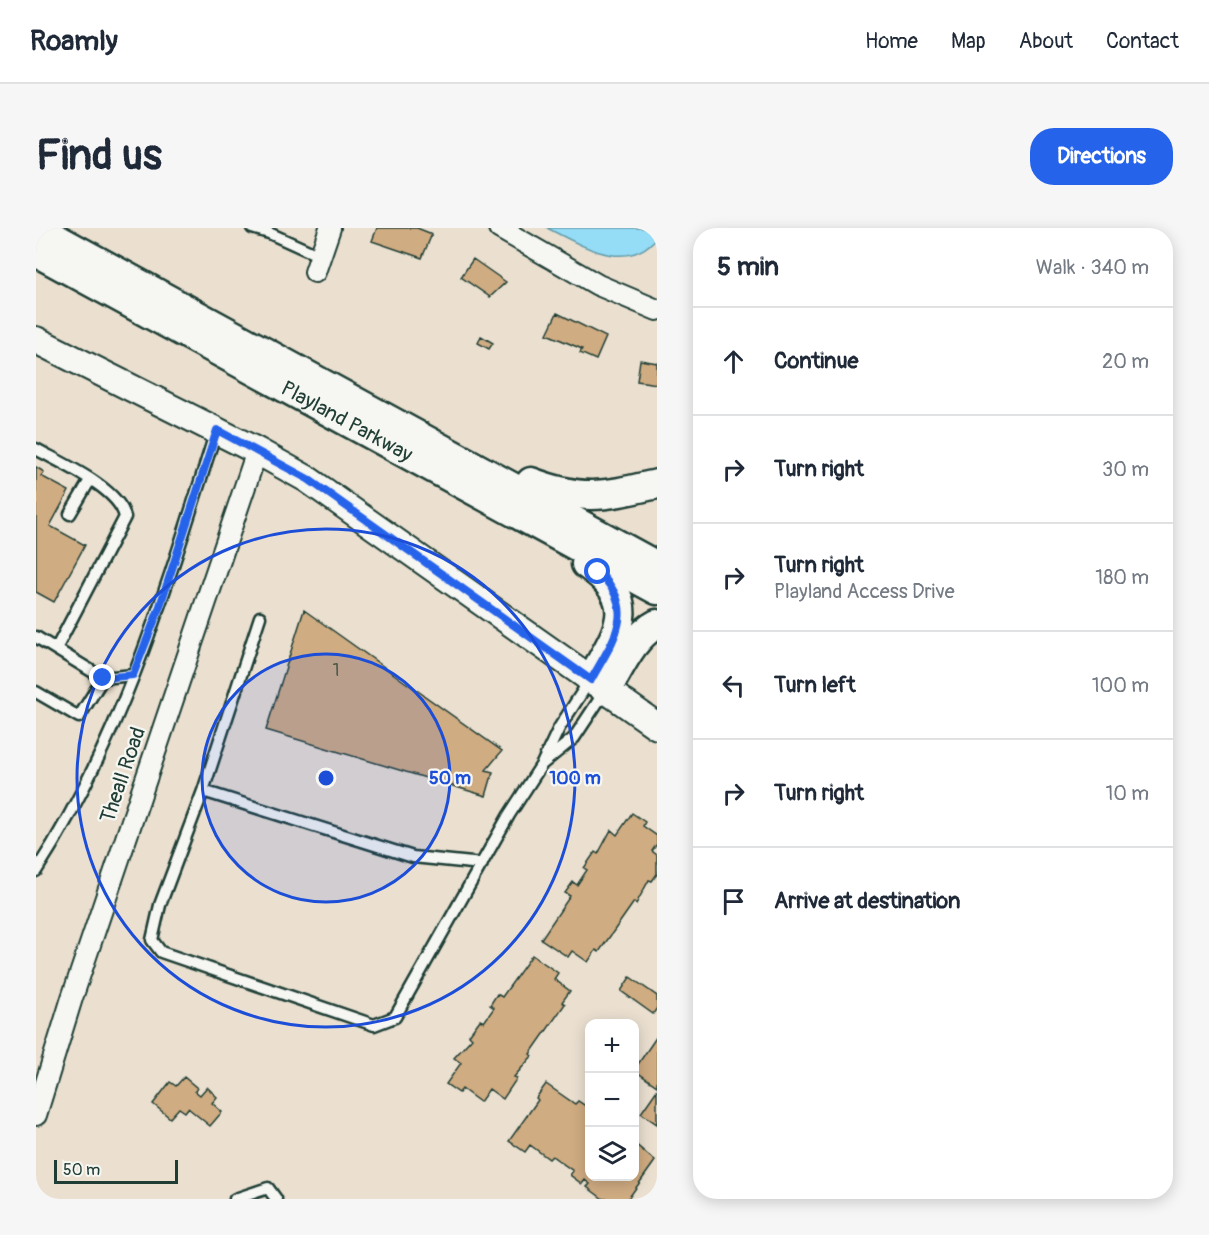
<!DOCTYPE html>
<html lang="en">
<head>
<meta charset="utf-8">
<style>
  :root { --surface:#fff; --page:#f6f6f7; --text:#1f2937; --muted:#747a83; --line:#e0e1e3; --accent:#2563eb }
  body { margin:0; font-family:Pangolin,sans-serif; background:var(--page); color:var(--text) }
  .controls { position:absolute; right:18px; bottom:18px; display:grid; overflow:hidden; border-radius:12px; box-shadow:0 3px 15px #0003 }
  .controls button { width:54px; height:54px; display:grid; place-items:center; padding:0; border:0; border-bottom:2px solid var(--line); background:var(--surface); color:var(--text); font:30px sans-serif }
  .scale { position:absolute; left:18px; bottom:15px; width:124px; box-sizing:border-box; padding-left:6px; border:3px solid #1f3d34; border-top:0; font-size:16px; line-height:21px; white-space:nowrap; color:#1f3d34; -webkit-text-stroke:4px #f6f6f2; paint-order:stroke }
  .stop { position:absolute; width:18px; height:18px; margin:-14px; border:4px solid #2563eb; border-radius:50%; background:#fff }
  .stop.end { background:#2563eb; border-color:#fff; box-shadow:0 2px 6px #0008 }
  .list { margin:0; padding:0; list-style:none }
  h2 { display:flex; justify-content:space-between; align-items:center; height:78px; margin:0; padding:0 24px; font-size:26px }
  h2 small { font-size:20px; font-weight:400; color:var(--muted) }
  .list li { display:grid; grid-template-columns:39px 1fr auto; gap:18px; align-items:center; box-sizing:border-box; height:108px; padding:0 24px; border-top:2px solid var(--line) }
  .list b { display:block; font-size:22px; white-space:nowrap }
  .list p { margin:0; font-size:20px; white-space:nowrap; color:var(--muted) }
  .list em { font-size:20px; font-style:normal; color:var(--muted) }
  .icon { flex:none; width:33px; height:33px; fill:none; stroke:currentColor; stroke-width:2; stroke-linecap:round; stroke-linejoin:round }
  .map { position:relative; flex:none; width:621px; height:971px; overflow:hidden; border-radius:24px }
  header { display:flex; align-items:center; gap:36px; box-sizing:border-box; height:84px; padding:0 30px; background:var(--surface); border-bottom:2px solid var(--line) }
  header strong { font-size:28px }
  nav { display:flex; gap:33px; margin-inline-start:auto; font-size:21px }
  .intro { display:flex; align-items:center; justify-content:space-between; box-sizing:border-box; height:144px; padding:0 36px }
  h1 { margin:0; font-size:42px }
  .button { padding:15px 27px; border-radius:24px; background:var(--accent); color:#fff; font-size:21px; font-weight:700 }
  main { display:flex; gap:36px; padding:0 36px }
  aside { flex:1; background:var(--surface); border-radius:24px; box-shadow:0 3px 15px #0003 }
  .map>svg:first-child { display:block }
  .water { fill:#95dcf7; stroke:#669ca9; stroke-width:1.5 }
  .building { fill:#d0ac82; stroke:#1f3d34; stroke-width:1.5 }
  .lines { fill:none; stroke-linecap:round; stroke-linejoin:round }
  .service-casing { stroke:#1f3d34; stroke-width:15 }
  .minor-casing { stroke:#1f3d34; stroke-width:24 }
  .tertiary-casing { stroke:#1f3d34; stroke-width:30 }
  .secondary-casing { stroke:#1f3d34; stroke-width:33 }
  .service { stroke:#f6f6f2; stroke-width:10 }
  .minor { stroke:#f6f6f2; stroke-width:20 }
  .tertiary { stroke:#f6f6f2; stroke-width:26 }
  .secondary { stroke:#f6f6f2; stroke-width:28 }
  .route { stroke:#2563eb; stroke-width:8 }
  .ring { fill:none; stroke:#1d4ed8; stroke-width:3 }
  .labels { text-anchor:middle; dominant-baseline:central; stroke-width:4.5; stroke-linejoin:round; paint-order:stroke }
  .number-label { font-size:18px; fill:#4b5948 }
  .street-label { font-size:21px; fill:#1f3d34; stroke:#f6f6f2 }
  .centre { fill:#1d4ed8; stroke:#f6f6f2; stroke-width:3 }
  .ring-label { font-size:18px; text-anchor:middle; font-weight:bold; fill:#1d4ed8; stroke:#f6f6f2; stroke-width:4.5; stroke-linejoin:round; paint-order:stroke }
</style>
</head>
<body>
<header>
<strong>Roamly</strong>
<nav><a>Home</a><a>Map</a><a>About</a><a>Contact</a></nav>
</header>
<div class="intro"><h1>Find us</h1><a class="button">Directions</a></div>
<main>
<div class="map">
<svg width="621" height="971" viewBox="0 0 621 971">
  <rect width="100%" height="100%" fill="#ebe0d0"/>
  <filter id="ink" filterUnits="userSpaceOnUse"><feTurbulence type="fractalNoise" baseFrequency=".0167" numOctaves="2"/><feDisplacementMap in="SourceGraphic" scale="12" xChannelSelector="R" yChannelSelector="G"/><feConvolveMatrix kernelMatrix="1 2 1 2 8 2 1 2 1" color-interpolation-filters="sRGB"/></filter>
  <g filter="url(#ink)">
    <path class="water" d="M511,0H621V9C591,47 545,17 511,0Z"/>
    <path class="building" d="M341,0H381L396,6L386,30L336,13Z
      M437,31L470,54L454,69L425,49Z
      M521,85L570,109L560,132L544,125L546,121L511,106Z
      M445,108L457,115L453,121L442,115Z
      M604,132L621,135V156L601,153Z
      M0,239L8,244L5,248L33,263L14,298L49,317L18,374L0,364Z
      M268,382L466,523L450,542L457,544L450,568L230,502Z
      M596,585L609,594L607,598L621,608V616L616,623L621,627V646L616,653L613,652L600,676L598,674L563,724L560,722L552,734L536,723L532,729L505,711L534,668L529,665L537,654L541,657L551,642L548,640L559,624L562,626L575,602L581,607Z
      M496,727L522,745L518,751L534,763L526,774L529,776L494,826L496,828L478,849L481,850L467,871L453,861L444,874L426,861L423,865L410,856L425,835L418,830L436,810L433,807L444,792L448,794L458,780L454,777L461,766L466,769Z
      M594,749L621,768V780L617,786L585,763Z
      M621,808V858L598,842Z
      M148,849L161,860L159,863L164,867L171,859L181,869L176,875L186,884L174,898L152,880L149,884L143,880L134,890L117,876L134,854L140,858Z
      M510,856L539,876L542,873L554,881V948H598V915L619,933L592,971H567L551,959L554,956L549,952L546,956L534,947L537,943L516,928L513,931L494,917L489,924L473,913L502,872L500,870Z
      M621,862V896L605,885Z"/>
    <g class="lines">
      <g class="service-casing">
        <path id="service" d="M216,0L233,5L284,28
          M0,221C25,235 83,260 89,289L20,421
          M34,286L54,252
          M224,389L167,563L124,677L116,712L125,724L338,797L359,789L473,587L506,536
          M0,409L67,450L97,447
          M554,452L523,500L506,536L538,510L569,463
          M0,464L43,489L67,450
          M167,563L377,629L446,636
          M0,643C87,509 132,354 180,203
          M199,971L232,960L240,971"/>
      </g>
      <g class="minor-casing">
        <path id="minor" d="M463,0L562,57L621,82
          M279,44L294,0
          M0,887L36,770L221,223"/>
      </g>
      <g class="tertiary-casing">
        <path id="tertiary" d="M0,112L221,223L271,251L621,498"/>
      </g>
      <g class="secondary-casing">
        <g id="secondary">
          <path d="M1,0L621,338"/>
          <path id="s1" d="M0,24L621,362"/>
          <path d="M495,254C548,274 568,268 621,256"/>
          <path d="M550,336C607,374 582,403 555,452"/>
          <path d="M570,463C584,440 596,409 621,396"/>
        </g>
      </g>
      <use href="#service" class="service"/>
      <use href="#minor" class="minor"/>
      <use href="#tertiary" class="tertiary"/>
      <use href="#secondary" class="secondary"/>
    </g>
  </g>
  <g class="lines" filter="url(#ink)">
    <path class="route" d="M67,450L97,447L123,381L181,202L272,251L555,452C577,412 603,382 562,344"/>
  </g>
  <circle cx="290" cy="550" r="124" fill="#1d4ed8" fill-opacity=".12"/>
  <g class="ring">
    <circle cx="290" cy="550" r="124"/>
    <circle cx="290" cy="550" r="249"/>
  </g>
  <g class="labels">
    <g class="number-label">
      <text x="300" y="442">1</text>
    </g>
    <g class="street-label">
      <text stroke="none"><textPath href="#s1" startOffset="354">Playland Parkway</textPath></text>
      <text transform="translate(87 547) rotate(-71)">Theall Road</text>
    </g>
  </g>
  <circle cx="290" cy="550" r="9" class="centre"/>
  <g class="ring-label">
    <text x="414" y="556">50 m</text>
    <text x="539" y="556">100 m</text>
  </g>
</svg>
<div class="controls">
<button>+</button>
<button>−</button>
<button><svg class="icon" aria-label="layers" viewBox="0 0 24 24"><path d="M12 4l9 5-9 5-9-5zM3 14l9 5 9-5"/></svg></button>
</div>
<div class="scale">50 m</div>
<div class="stop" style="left:562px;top:344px"></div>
<div class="stop end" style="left:67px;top:450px"></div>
</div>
<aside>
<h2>5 min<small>Walk · 340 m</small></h2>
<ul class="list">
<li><svg class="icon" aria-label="ahead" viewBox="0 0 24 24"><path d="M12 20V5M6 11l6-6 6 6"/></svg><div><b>Continue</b></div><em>20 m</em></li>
<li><svg class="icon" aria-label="right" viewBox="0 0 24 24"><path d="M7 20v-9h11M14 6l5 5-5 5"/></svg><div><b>Turn right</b></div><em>30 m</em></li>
<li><svg class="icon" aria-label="right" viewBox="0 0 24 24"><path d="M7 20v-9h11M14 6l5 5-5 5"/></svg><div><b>Turn right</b><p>Playland Access Drive</p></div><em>180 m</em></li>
<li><svg class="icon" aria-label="left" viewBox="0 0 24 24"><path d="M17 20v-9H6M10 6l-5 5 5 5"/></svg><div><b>Turn left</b></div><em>100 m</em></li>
<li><svg class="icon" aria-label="right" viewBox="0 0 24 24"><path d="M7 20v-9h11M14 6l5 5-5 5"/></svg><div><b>Turn right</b></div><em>10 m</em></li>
<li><svg class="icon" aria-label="arrive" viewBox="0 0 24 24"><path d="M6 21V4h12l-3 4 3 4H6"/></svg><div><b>Arrive at destination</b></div></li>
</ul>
</aside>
</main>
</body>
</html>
